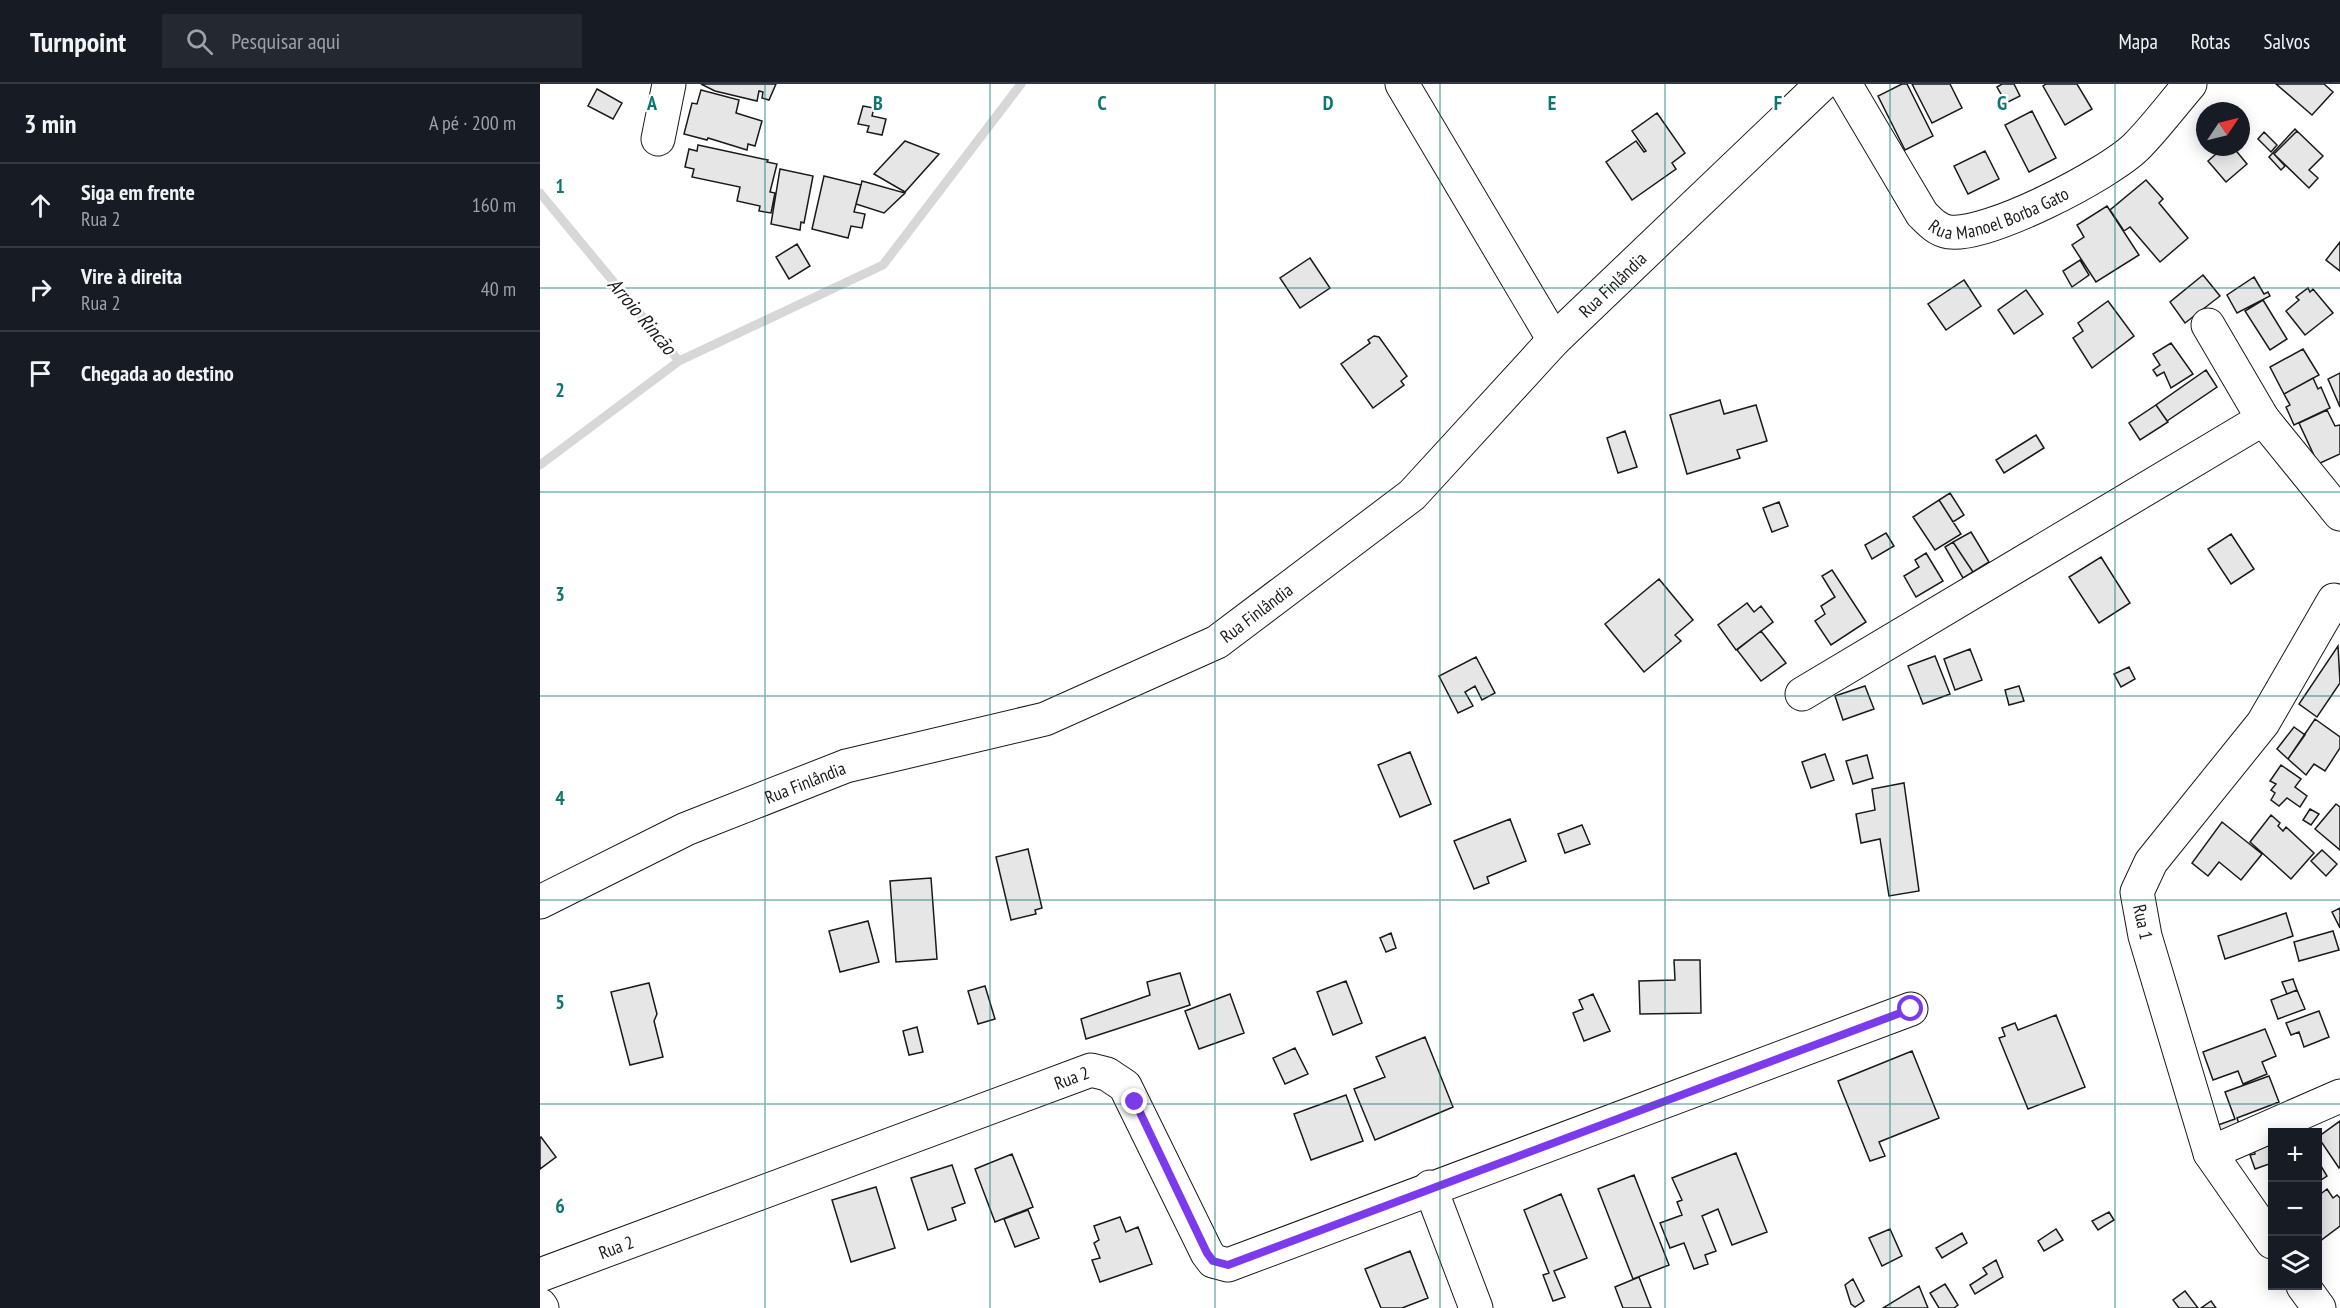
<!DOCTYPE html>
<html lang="pt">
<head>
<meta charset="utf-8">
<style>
  :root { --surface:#171b24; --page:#242831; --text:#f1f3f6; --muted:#9ea1a6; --line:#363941 }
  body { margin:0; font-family:"PT Sans Narrow",sans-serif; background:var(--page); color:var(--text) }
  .controls { position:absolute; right:18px; bottom:18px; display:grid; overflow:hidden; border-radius:0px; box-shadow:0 3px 15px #0003 }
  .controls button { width:54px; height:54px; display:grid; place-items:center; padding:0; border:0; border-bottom:2px solid var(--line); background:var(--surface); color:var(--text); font:30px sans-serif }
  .compass { position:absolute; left:1656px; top:18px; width:54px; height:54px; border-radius:50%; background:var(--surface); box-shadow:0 3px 15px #0003; rotate:55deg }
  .stop { position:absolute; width:18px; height:18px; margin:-14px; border:4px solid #7c3aed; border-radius:50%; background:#fff }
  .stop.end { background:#7c3aed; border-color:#fff; box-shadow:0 2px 6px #0008 }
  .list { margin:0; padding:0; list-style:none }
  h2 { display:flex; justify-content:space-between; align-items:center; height:78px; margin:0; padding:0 24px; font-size:26px }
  h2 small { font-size:20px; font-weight:400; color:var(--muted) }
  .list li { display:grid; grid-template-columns:39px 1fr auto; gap:18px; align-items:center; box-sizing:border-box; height:84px; padding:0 24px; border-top:2px solid var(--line) }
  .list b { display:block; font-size:22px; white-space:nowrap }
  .list p { margin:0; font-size:20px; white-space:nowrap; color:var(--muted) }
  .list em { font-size:20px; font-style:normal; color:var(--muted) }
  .icon { flex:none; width:33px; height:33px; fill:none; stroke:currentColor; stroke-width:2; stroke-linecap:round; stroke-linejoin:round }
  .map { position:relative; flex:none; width:1800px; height:1224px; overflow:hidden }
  header { display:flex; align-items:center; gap:36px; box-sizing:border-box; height:84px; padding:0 30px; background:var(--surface); border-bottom:2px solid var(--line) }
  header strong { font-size:28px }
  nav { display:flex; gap:33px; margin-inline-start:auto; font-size:21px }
  .search { width:420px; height:54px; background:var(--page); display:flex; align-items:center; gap:15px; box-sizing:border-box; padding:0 21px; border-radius:0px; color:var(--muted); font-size:22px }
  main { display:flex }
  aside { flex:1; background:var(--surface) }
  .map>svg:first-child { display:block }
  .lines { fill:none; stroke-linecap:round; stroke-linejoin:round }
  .stream { stroke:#d7d7d7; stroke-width:9 }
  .building { fill:#e6e6e6; stroke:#1a1a1a; stroke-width:1.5 }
  .minor-casing { stroke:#1a1a1a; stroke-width:35 }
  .minor { stroke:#fff; stroke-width:33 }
  .route { stroke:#7c3aed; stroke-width:8 }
  .grid { fill:none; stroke:#0f766e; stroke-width:1.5; stroke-opacity:0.55 }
  .labels { text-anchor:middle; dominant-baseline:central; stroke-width:4.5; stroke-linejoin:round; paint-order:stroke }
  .street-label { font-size:18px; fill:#1a1a1a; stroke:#fff }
  .water-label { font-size:20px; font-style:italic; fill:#1a1a1a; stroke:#fff }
  .grid-label { font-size:20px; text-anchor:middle; font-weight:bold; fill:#0f766e; stroke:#fff; stroke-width:4.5; stroke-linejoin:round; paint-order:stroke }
</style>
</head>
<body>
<header>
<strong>Turnpoint</strong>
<div class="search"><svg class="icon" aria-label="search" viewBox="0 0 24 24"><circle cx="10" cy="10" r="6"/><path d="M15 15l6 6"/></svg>Pesquisar aqui</div>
<nav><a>Mapa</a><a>Rotas</a><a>Salvos</a></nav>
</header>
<main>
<aside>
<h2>3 min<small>A pé · 200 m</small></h2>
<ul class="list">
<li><svg class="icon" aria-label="ahead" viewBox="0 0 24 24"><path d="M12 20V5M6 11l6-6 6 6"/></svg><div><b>Siga em frente</b><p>Rua 2</p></div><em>160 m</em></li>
<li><svg class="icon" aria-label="right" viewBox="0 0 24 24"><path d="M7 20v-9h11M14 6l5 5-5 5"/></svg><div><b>Vire à direita</b><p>Rua 2</p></div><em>40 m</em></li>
<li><svg class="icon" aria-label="arrive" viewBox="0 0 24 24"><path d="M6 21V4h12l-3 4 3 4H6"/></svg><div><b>Chegada ao destino</b></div></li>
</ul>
</aside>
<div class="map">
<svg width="1800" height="1224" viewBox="0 0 1800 1224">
  <rect width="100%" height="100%" fill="#fff"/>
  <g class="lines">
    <path class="stream" d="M0,109L139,277L0,381
      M139,277L343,181L481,0"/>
  </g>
  <path class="building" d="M161,0H236L229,16L222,14L223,8L219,7L217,17L175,7Z
    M1362,0H1367L1393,52L1365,66L1338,12Z
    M1372,0H1410L1422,24L1392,39Z
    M1462,0H1474L1480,12L1466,19L1457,3Z
    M1506,0H1537L1552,25L1525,41L1503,2Z
    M1736,0H1784L1793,8L1772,31Z
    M57,5L82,19L73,35L48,22Z
    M161,6L199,16L196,29L222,37L215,62L208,60L207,66L168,54L167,56L144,50L152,19L157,20Z
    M323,22L334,24L332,32L346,35L342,51L327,48L329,42L318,40Z
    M1492,27L1516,74L1489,88L1465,41Z
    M1117,29L1145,69L1132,79L1136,85L1092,116L1066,78L1096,57L1104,68L1106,67L1092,47Z
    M1755,45L1757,47L1734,70L1745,82L1741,86L1729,73Z
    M1757,47L1783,72L1769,86L1778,94L1769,104L1734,70Z
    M1724,48L1737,61L1731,68L1718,55Z
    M365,57L399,70L365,108L334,90Z
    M158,61L228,76L227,78L237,80L230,108L235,109L231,129L219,127L220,122L197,117L200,103L152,93L154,85L145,83L149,65L157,67Z
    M1684,63H1693L1707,80L1686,98L1668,77Z
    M1445,67L1459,95L1428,110L1414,82Z
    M240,85L273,92L264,139L261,138L260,146L231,140Z
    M284,92L321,101L314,128L325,130L322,144L311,142L308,154L272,145Z
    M1606,96L1623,115L1619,119L1648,154L1620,178L1590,143L1584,147L1570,126Z
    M322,97L365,109L344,129L316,120Z
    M1567,122L1599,171L1556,198L1532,161L1544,153L1537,141Z
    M1800,158V187L1786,176Z
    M257,160L270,182L249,195L236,173Z
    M770,174L790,204L760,224L740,194Z
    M1540,176L1549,191L1532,203L1523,187Z
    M1663,191L1680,212L1645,239L1630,218Z
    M1714,193L1724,210L1728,208L1730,212L1697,229L1687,211Z
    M1424,196L1441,222L1406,246L1388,220Z
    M1768,204L1770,208L1773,205L1793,229L1765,251L1746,227L1759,216L1756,213Z
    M1486,206L1503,230L1474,250L1458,226Z
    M1723,216L1747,255L1730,266L1705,227Z
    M1568,217L1594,252L1552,284L1533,254L1543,247L1538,239Z
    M834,252L839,253L867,292L861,297L864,301L833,324L801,280L830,259L828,256Z
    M1631,259L1653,290L1631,304L1624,288L1617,292L1613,286L1620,281L1613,270Z
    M1763,265L1779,291L1744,310L1730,283Z
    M1666,286L1677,303L1627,337L1616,321Z
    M1800,289V323L1788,295Z
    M1773,294L1778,305L1781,303L1790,324L1754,341L1746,323L1750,321L1744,310Z
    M1180,316L1184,330L1216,321L1227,357L1197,366L1200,374L1147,390L1130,331Z
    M1616,321L1628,338L1600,356L1589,339Z
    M1787,326L1795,342L1800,341V370L1778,380L1759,339Z
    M1085,347L1097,383L1078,389L1067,354Z
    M1496,351L1504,364L1464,389L1456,376Z
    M1410,409L1424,431L1413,438L1399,416Z
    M1399,416L1421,450L1395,466L1373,433Z
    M1239,418L1248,442L1232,448L1223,424Z
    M1431,448L1449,478L1433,488L1413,458Z
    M1346,449L1354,462L1332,475L1325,461Z
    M1691,450L1714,485L1691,500L1668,465Z
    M1413,458L1433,488L1423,494L1405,463Z
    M1386,469L1403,497L1376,513L1364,492L1379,483L1375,476Z
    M1561,473L1590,519L1559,539L1529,493Z
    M1292,486L1326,538L1291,561L1275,537L1285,530L1281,522L1295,513L1282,492Z
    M1119,495L1153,536L1135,551L1141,557L1104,588L1065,540Z
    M1207,519L1214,528L1221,522L1233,538L1196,566L1178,541Z
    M1221,547L1246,579L1221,597L1197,566Z
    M1798,562L1800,599L1777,633L1759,620Z
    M1430,565L1442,596L1415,606L1404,575Z
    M1395,572L1410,610L1383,620L1368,582Z
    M936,573L955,609L942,616L935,602L925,608L933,622L918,629L899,592Z
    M1589,583L1595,595L1581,603L1574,590Z
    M1325,602L1334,625L1303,636L1295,612Z
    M1479,602L1484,617L1469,621L1465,606Z
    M1775,635L1800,653V664L1785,687L1774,680L1766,691L1748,675Z
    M1754,643L1765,651L1748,675L1737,665Z
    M870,668L891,720L860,733L838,681Z
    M1285,670L1294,696L1271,704L1262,678Z
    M1327,671L1333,694L1313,700L1306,677Z
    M1741,681L1761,695L1755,703L1767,712L1760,723L1747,714L1739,722L1731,716L1735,709L1731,706L1736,700L1730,697Z
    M1364,699L1379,807L1349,812L1340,755L1321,759L1316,730L1335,726L1332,705Z
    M1796,720L1800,723V766L1775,745Z
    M1770,725L1779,730L1771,741L1763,736Z
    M1731,731L1740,739L1738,742L1743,747L1746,743L1774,769L1751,795L1710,758Z
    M970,735L986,777L947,793L949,799L934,805L914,757Z
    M1682,738L1722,770L1701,796L1679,778L1668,792L1652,779Z
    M1042,741L1050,760L1025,769L1018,750Z
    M488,765L502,824L495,826L496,830L471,836L456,773Z
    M1782,766L1797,780L1786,792L1771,777Z
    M391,794L397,875L356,878L350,797Z
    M1800,824V844L1792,828Z
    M1746,829L1753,852L1685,875L1678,852Z
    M328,837L339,878L300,888L289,847Z
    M1793,847L1799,866L1759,877L1754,858Z
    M851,849L856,864L846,868L840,854Z
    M1134,876H1160L1161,929L1100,930L1099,897L1135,896Z
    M640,889L650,921L546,955L541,935L610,911L607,898Z
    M1753,895L1757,906L1747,910L1742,898Z
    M806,897L822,939L793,951L777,908Z
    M109,899L117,930L114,937L123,973L90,981L71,908Z
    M445,902L455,935L438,940L428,907Z
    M1757,906L1765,925L1738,935L1731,916Z
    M690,910L704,949L659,965L645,927Z
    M1053,910L1070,947L1044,957L1033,929L1043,925L1039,916Z
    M1779,927L1789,953L1764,963L1759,948L1751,951L1746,939Z
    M1516,931L1545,1003L1488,1025L1459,954L1465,952L1462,944L1475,939L1478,946Z
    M377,943L383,968L369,971L363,947Z
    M1725,945L1736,972L1722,978L1727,990L1703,1000L1698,987L1673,996L1663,968Z
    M885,953L913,1023L835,1056L814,1005L845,993L836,973Z
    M755,964L768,990L745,1000L733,974Z
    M1372,967L1399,1034L1339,1058L1345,1072L1330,1077L1298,997Z
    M1729,992L1739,1018L1697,1034L1702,1049L1683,1055L1678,1041L1695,1035L1685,1008Z
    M806,1011L823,1057L771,1076L754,1030Z
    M1800,1037V1083L1799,1084L1778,1053Z
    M1732,1051V1079L1715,1085L1710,1071L1715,1070L1712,1057Z
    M1,1053L16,1073L0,1085V1054Z
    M1196,1069L1227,1148L1192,1161L1178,1125L1162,1132L1176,1167L1165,1171L1168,1180L1154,1185L1144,1159L1130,1164L1120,1139L1142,1131L1137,1118L1142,1116L1132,1094Z
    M472,1070L493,1123L455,1138L435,1085Z
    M1778,1077L1787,1092L1778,1098Z
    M412,1081L425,1119L412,1124L416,1136L388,1146L371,1094Z
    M1094,1091L1129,1181L1093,1195L1058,1105Z
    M336,1103L355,1164L311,1178L292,1116Z
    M1787,1105L1793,1114L1797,1111L1800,1114V1142L1780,1157L1778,1153V1112Z
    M1021,1110L1047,1174L1014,1187L1025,1213L1013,1217L1003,1191L1009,1189L984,1126Z
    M488,1126L499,1154L475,1163L464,1135Z
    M1569,1128L1574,1136L1558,1146L1552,1137Z
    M580,1133L586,1148L598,1143L612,1180L560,1198L552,1176L560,1174L554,1159L559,1156L554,1142Z
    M1350,1145L1362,1172L1342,1182L1329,1154Z
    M1516,1145L1523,1156L1504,1167L1498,1157Z
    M1422,1149L1427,1159L1402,1174L1396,1164Z
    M870,1167L888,1214L862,1224H841L825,1185Z
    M1456,1176L1463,1193L1435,1210L1430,1201L1447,1190L1443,1184Z
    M1099,1193L1111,1224H1083L1075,1203Z
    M1313,1195L1324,1217L1315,1223L1311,1220L1305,1201Z
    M1405,1200L1418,1221L1414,1224H1399L1390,1209Z
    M1379,1202L1388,1224H1343Z
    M1645,1207L1658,1224H1639L1633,1216Z
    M1671,1217L1676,1224H1661Z"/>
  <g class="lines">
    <g class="minor-casing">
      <g id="minor">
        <path d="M862,0L1014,256"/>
        <path id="s1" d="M1305,0L1382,130C1390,138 1397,146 1409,148C1448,153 1567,91 1596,63C1615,44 1632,21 1650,0"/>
        <path d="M118,55L129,0"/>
        <path d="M1668,241L1723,335"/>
        <path d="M1262,610L1723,335L1800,430"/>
        <path id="s2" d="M0,818L146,745L306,682L505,635L677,558L872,411L1014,256L1282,0"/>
        <path d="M1670,1069L1800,1012"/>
        <path d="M890,1103L936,1224"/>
        <path d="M1732,1158L1670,1069L1605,852L1597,808L1611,778L1723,639L1794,516"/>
        <path id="s3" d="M0,1191L551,986L567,990L585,1002L667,1169L673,1177L688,1181L1371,925"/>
        <path d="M1763,1202L1779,1224"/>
        <path d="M0,1221L2,1224"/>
      </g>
    </g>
    <use href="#minor" class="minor"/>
  </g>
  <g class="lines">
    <path class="route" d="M595,1018L667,1169L673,1177L688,1181L1371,925"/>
  </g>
  <path class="grid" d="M225,0V1224M450,0V1224M675,0V1224M900,0V1224M1125,0V1224M1350,0V1224M1575,0V1224M0,204H1800M0,408H1800M0,612H1800M0,816H1800M0,1020H1800"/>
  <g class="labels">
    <g class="street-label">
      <text stroke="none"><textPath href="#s1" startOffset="237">Rua Manoel Borba Gato</textPath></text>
      <text stroke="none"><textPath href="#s2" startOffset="1263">Rua Finlândia</textPath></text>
      <text stroke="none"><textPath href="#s2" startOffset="777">Rua Finlândia</textPath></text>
      <text stroke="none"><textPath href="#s2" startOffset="291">Rua Finlândia</textPath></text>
      <text transform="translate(1603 838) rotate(78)">Rua 1</text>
      <text stroke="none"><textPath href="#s3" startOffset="567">Rua 2</textPath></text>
      <text stroke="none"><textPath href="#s3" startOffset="81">Rua 2</textPath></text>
    </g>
    <g class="water-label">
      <text transform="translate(102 232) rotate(50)">Arroio Rincão</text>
    </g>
  </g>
  <g class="grid-label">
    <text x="112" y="26">A</text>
    <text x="338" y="26">B</text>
    <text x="562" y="26">C</text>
    <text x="788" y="26">D</text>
    <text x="1012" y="26">E</text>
    <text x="1238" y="26">F</text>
    <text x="1462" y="26">G</text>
    <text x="20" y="109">1</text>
    <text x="20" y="313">2</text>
    <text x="20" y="517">3</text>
    <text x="20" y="721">4</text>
    <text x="20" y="925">5</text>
    <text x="20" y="1129">6</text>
  </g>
</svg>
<div class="controls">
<button>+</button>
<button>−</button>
<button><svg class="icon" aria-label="layers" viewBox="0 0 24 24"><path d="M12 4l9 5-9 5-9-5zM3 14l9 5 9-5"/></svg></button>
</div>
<svg class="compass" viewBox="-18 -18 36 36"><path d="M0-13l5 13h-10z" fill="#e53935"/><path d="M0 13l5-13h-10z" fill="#9ea1a6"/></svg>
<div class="stop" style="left:1371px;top:925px"></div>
<div class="stop end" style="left:595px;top:1018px"></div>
</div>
</main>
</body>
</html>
